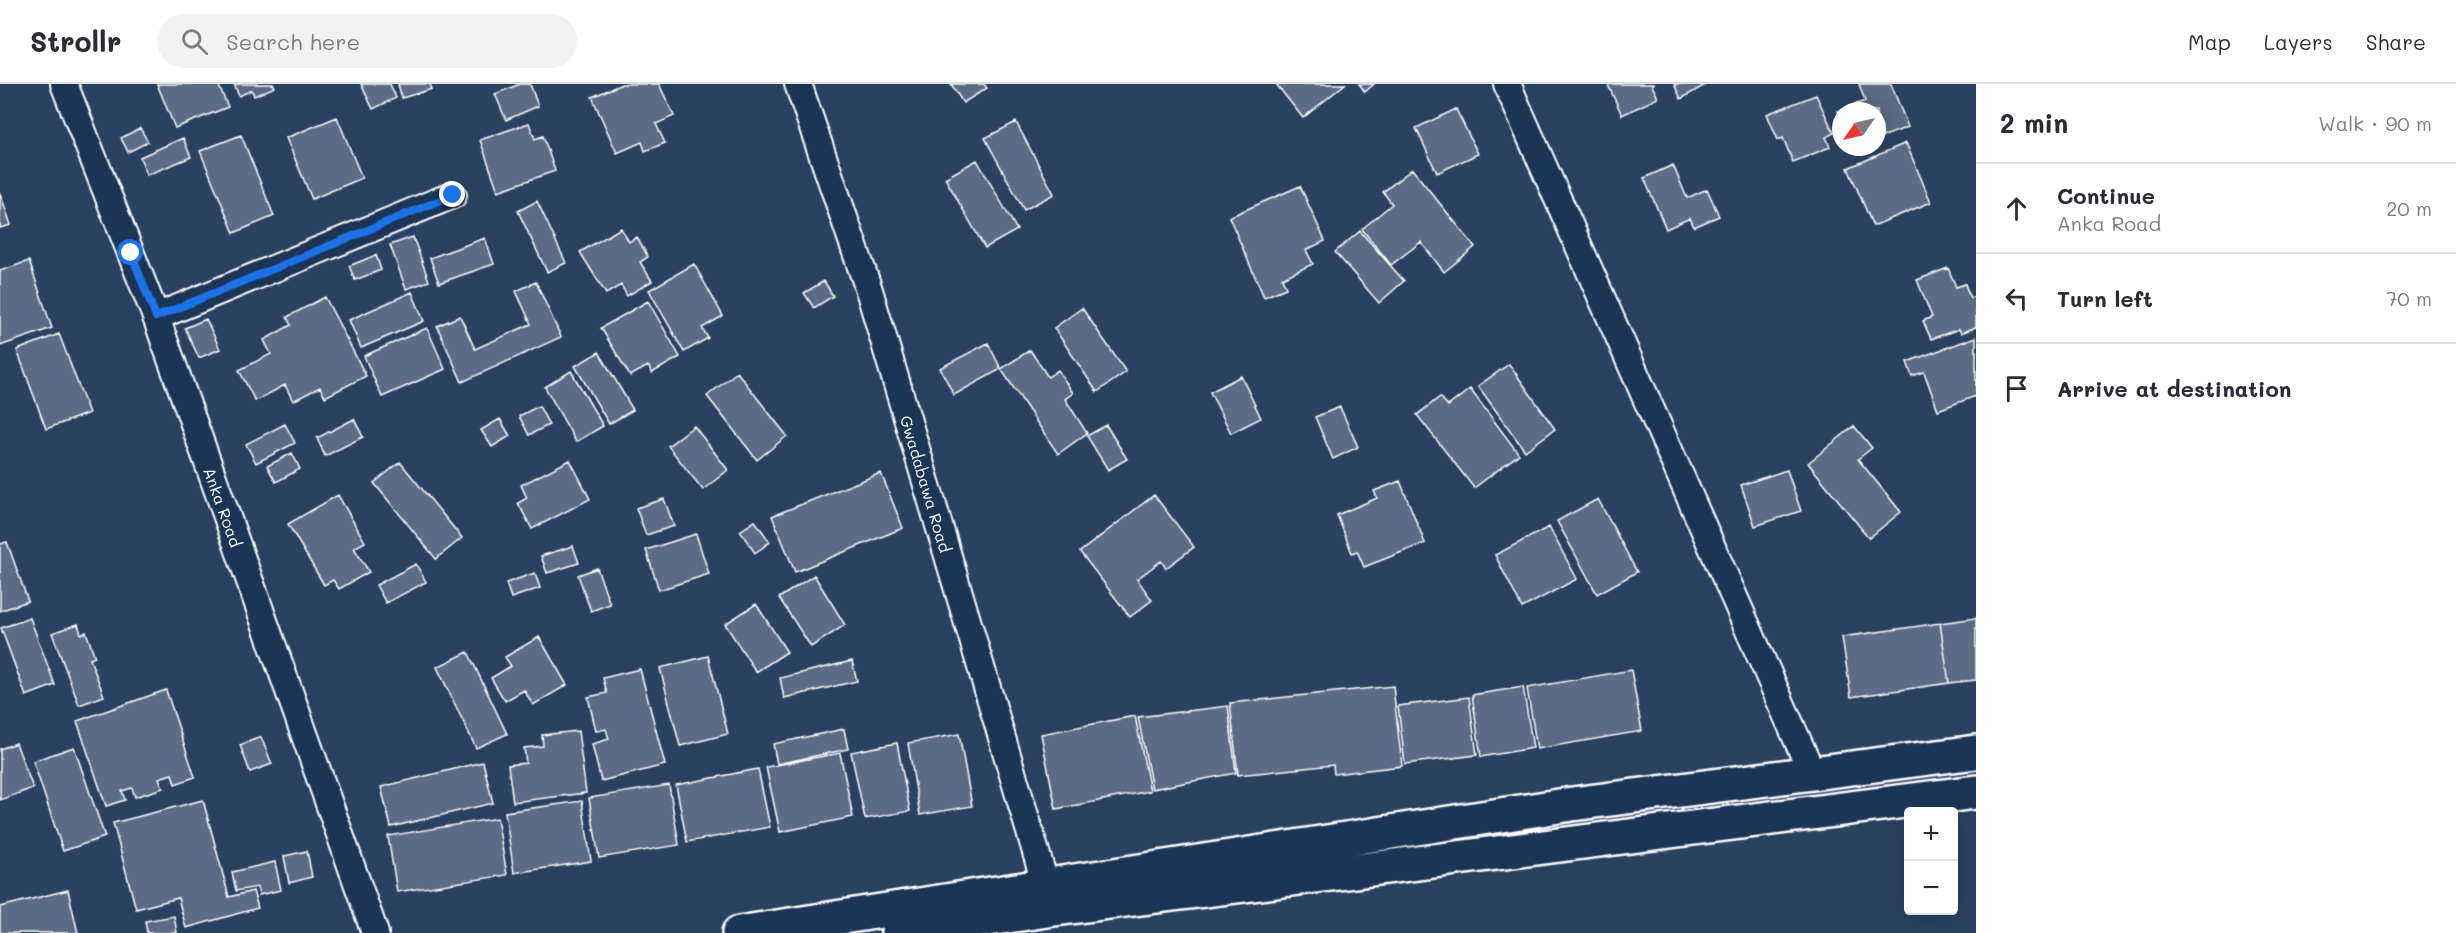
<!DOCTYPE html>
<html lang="en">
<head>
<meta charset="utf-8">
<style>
  :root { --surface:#fff; --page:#f2f2f3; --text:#2b2b33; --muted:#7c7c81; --line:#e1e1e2 }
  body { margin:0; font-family:Mali,sans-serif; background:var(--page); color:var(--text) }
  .controls { position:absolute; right:18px; bottom:18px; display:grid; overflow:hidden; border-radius:6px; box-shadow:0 6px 24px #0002 }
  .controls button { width:54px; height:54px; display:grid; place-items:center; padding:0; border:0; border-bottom:2px solid var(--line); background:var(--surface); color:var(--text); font:30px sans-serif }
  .compass { position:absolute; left:1832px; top:18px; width:54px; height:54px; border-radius:50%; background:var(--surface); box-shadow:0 6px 24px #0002; rotate:236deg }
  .stop { position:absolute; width:18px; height:18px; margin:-14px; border:4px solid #1a73e8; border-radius:50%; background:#fff }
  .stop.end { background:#1a73e8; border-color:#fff; box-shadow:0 2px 6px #0008 }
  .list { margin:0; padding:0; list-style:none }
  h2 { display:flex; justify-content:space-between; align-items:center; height:78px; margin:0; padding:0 24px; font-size:26px }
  h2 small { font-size:20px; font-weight:400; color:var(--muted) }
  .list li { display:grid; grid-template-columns:39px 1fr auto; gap:18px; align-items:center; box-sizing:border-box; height:90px; padding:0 24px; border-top:2px solid var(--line) }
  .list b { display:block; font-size:22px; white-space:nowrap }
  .list p { margin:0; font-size:20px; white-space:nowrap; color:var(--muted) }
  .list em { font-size:20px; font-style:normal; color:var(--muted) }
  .icon { flex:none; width:33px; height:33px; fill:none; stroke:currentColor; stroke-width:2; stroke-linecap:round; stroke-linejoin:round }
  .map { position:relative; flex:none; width:1976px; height:849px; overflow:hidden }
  header { display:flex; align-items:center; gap:36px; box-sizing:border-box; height:84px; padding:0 30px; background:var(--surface); border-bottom:2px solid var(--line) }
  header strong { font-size:28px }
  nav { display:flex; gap:33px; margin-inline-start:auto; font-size:21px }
  .search { width:420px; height:54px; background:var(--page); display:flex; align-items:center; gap:15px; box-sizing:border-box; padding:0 21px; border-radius:33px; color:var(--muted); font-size:22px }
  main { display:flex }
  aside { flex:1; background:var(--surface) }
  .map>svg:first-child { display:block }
  .building { fill:#5b6c86; stroke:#fff; stroke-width:1.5 }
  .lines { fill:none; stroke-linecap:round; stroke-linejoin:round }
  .street-casing { stroke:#fff; stroke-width:30 }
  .highway-casing { stroke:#fff; stroke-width:38 }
  .street { stroke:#1d3557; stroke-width:26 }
  .highway { stroke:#1d3557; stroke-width:33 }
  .route { stroke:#1a73e8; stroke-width:8 }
  .labels { text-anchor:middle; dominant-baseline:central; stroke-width:4.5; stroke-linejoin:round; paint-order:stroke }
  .street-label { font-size:16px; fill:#fff; stroke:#1d3557 }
</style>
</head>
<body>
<header>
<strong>Strollr</strong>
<div class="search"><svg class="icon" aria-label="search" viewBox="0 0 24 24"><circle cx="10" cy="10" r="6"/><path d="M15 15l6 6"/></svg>Search here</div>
<nav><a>Map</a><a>Layers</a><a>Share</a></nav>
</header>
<main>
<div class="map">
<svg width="1976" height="849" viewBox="0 0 1976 849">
  <rect width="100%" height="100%" fill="#2a4161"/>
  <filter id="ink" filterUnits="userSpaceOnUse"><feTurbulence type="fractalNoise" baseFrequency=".0167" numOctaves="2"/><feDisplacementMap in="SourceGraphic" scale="12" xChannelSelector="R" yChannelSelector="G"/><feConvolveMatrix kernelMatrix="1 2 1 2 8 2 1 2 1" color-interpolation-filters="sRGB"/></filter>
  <g filter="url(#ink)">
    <path class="building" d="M157,0H218L228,23L175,44Z
      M234,0H273L275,3L254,12L252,6L239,12Z
      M361,0H390L396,14L373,25Z
      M398,0H430L432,5L402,14Z
      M520,0H530L538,22L506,36L495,10Z
      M622,0H659L674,32L656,40L665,59L645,67L642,58L617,69L592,13Z
      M951,0H984L987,4L963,19Z
      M1276,0H1345L1303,34Z
      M1359,0H1374L1365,8Z
      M1611,0H1654L1652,1L1658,14L1622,31L1608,1Z
      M1674,0H1707L1681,15Z
      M1859,0H1891L1908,43L1877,55V27H1841V35L1838,27L1865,17Z
      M1816,11L1834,49L1826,53L1830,63L1793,78L1783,54L1778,56L1767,30Z
      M1456,25L1478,70L1437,89L1416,44Z
      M337,33L362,94L312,115L286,54Z
      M1016,38L1054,110L1024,126L985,54Z
      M529,39L535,55L543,52L555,87L498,107L480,56Z
      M140,44L148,58L128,68L121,54Z
      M241,51L274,132L234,149L200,67Z
      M183,54L191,73L147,91L140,73Z
      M1906,59L1931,118L1873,142L1848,84Z
      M977,76L1017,146L985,164L945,94Z
      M1673,81L1687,114L1707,105L1719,132L1694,143L1690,134L1666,145L1644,94Z
      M1412,85L1475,163L1444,188L1421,158L1391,181L1362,145L1392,120L1383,108Z
      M1300,102L1325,157L1306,166L1313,180L1282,194L1286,204L1264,213L1229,133Z
      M0,109L11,141L0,144Z
      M537,117L566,179L547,188L518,127Z
      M621,144L629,158L637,153L648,173L640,178L652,197L627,212L621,201L606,210L580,168Z
      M1360,147L1404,197L1379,219L1335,168Z
      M413,153L429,197L406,205L390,161Z
      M485,154L494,180L439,199L430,174Z
      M376,171L381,186L355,196L349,182Z
      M29,177L52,244L0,262V187Z
      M694,180L723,232L702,244L708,254L684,268L649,206Z
      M1948,184L1956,203L1965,200L1970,214L1976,212V243L1961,249L1959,245L1931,255L1923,237L1932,233L1917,196Z
      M824,197L833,212L814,224L804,209Z
      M536,198L561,253L462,298L437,242L460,232L475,265L531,240L516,207Z
      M412,208L424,237L361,264L349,236Z
      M325,213L366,292L325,313L320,303L293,317L285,301L255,317L239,286L271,270L264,256L291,241L287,233Z
      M648,217L680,273L652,289L648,282L630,292L601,244Z
      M1082,224L1126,288L1097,308L1054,244Z
      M206,235L220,265L199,274L185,244Z
      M427,244L445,285L382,313L364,272Z
      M59,250L89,329L46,345L17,266Z
      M1976,253V312L1938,326L1924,288L1912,292L1907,278Z
      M988,259L1001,285L954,311L940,284Z
      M1030,266L1048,293L1058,286L1073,309L1065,315L1087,349L1058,370L1001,285Z
      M599,268L633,326L609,340L575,282Z
      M1509,280L1555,345L1525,367L1478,302Z
      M571,287L603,342L576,358L545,303Z
      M737,288L787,352L757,376L707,312Z
      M1241,292L1261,334L1231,349L1210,308Z
      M1470,305L1519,370L1474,404L1417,331L1440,313L1448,322Z
      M539,322L549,341L529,351L519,332Z
      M1340,323L1358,363L1333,375L1315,333Z
      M354,335L363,353L325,372L317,354Z
      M500,335L510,352L492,363L481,346Z
      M285,340L295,359L256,379L246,360Z
      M1106,341L1127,375L1108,386L1087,352Z
      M694,342L728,386L703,406L668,362Z
      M1854,342L1872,364L1858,375L1901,428L1869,454L1808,379Z
      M292,369L300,385L276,398L267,382Z
      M570,376L590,415L532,445L518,419L527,414L521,401Z
      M400,378L462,454L436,475L374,399Z
      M1787,386L1801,427L1755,442L1741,401Z
      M881,389L903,444L795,488L772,432Z
      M1400,397L1425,459L1364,483L1357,467L1352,469L1337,431L1377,414L1374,407Z
      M338,411L365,458L354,464L369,488L339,505L333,496L324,501L288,440Z
      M1154,411L1194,463L1166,484L1161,477L1137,495L1152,516L1130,533L1080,468Z
      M664,415L674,442L646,451L636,424Z
      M1598,415L1637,488L1597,510L1557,437Z
      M755,437L770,458L755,469L740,447Z
      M1549,443L1577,495L1522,524L1495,471Z
      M696,450L709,490L659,506L646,466Z
      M7,458L28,517L0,527V460Z
      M573,462L579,479L547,489L541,472Z
      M416,480L426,498L386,519L376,501Z
      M597,484L610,520L591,527L578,491Z
      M535,489L540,504L511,514L506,499Z
      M814,491L845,541L811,563L779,514Z
      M756,520L787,568L756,588L725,540Z
      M30,534L55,601L26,612L1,544Z
      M1976,534V596L1949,599L1940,539Z
      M1940,539L1949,599L1851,613L1842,553Z
      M78,540L81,550L86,548L95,573L90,575L104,612L79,621L52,549Z
      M539,553L567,601L533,621L524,606L505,617L491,594L511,582L505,573Z
      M468,568L507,650L476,664L437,583Z
      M708,572L728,650L680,662L660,584Z
      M852,577L857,597L784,614L780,594Z
      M640,585L665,681L601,697L592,660L609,655L606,645L596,647L588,613L607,609L603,594Z
      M1631,586L1642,647L1537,665L1527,604Z
      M1393,602L1402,682L1334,690L1333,681L1238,691L1230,619Z
      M1523,603L1533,664L1481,673L1472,611Z
      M166,606L195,693L175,700L172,690L159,694L163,704L135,713L132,704L122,707L125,716L106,722L77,637Z
      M1469,613L1477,671L1405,680L1398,622Z
      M1228,622L1236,689L1152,705L1138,633Z
      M1135,632L1150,707L1056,725L1041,650Z
      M844,645L848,665L777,680L773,660Z
      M578,647L586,709L513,718L508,681L526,679L524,664L543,662L542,651Z
      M959,650L972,722L920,731L908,659Z
      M261,653L272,680L250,688L240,661Z
      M16,659L33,704L0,716V665Z
      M897,659L910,727L865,735L851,668Z
      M74,663L105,753L63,767L33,677Z
      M840,669L853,733L780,748L766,683Z
      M483,678L493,719L391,743L381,703Z
      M758,685L770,743L687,758L676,701Z
      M669,701L679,761L599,774L589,714Z
      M203,716L229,813L253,807L258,824L186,844L178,814L136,825L113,739Z
      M582,717L591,777L514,789L505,728Z
      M497,734L507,791L397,808L388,752Z
      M307,767L312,793L289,799L284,772Z
      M275,778L281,806L259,811L257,803L236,807L232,788Z
      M68,806L78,849H0V823Z
      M174,832L177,849H147L145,837Z"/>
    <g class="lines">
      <g class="street-casing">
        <g id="street">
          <path id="s1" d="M64,0L156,233L375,849"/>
          <path id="s2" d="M798,0L869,206L1046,802"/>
          <path d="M1507,0L1812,689"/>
          <path d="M156,233L453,111"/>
        </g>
      </g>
      <g class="highway-casing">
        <path id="highway" d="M739,849L1572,720L1976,668
          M898,849L1047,826L1976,708"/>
      </g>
      <use href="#street" class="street"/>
      <use href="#highway" class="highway"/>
    </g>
  </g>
  <g class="lines" filter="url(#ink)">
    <path class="route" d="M131,169L156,233L453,111"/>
  </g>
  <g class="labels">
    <g class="street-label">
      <text stroke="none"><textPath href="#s2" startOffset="420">Gwadabawa Road</textPath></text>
      <text stroke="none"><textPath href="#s1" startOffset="452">Anka Road</textPath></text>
    </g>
  </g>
</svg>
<div class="controls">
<button>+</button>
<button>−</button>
</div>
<svg class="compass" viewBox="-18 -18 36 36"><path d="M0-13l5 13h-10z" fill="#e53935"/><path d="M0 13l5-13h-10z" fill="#7c7c81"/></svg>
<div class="stop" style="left:131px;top:169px"></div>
<div class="stop end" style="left:453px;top:111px"></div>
</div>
<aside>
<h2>2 min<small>Walk · 90 m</small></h2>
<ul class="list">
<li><svg class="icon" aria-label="ahead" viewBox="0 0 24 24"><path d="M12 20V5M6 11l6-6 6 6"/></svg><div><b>Continue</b><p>Anka Road</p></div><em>20 m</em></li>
<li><svg class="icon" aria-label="left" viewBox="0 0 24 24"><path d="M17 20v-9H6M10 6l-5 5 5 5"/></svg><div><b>Turn left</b></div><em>70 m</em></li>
<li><svg class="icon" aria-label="arrive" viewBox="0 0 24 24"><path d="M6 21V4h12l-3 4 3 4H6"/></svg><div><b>Arrive at destination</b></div></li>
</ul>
</aside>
</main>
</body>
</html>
